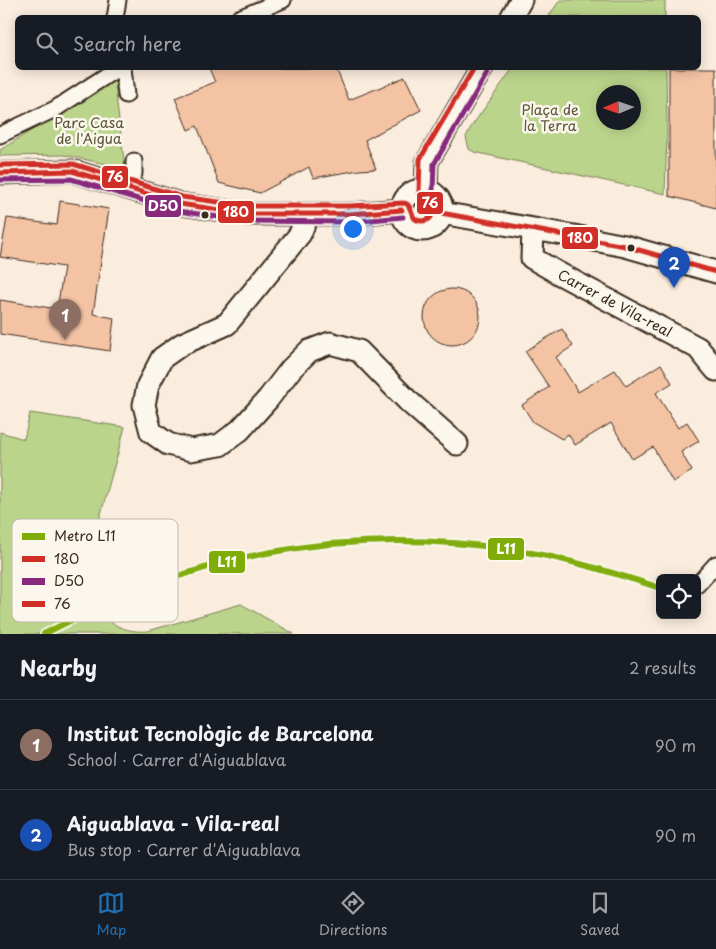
<!DOCTYPE html>
<html lang="en">
<head>
<meta charset="utf-8">
<style>
  :root { --surface:#171b24; --page:#242831; --text:#f1f3f6; --muted:#9ea1a6; --line:#363941; --accent:#1f6fb2 }
  body { margin:0; font-family:"Playpen Sans",sans-serif; background:var(--page); color:var(--text) }
  .controls { position:absolute; right:15px; bottom:15px; display:grid; overflow:hidden; border-radius:8px; box-shadow:0 2px 12px #0003 }
  .controls button { width:45px; height:45px; display:grid; place-items:center; padding:0; border:0; border-bottom:1px solid var(--line); background:var(--surface); color:var(--text); font:25px sans-serif }
  .compass { position:absolute; left:596px; top:85px; width:45px; height:45px; border-radius:50%; background:var(--surface); box-shadow:0 2px 12px #0003; rotate:268deg }
  .you { position:absolute; left:352px; top:228px; width:18px; height:18px; margin:-12px; border:4px solid #fff; border-radius:50%; background:#1a73e8; box-shadow:0 0 0 8px #1a73e833 }
  .badge { display:grid; place-items:center; width:32px; height:32px; border-radius:50%; background:var(--accent); color:#fff; font-size:16px; font-weight:700 }
  .pin { position:absolute; translate:-50% -41px; filter:drop-shadow(0 1px 2px #0008) }
  .pin::after { content:''; position:absolute; top:26px; width:18px; height:15px; background:inherit; clip-path:polygon(0 0,100% 0,50% 100%) }
  .list { margin:0; padding:0; list-style:none }
  h2 { display:flex; justify-content:space-between; align-items:center; height:65px; margin:0; padding:0 20px; font-size:21px }
  h2 small { font-size:16px; font-weight:400; color:var(--muted) }
  .list li { display:grid; grid-template-columns:32px 1fr auto; gap:15px; align-items:center; box-sizing:border-box; height:90px; padding:0 20px; border-top:1px solid var(--line) }
  .list b { display:block; font-size:19px; white-space:nowrap }
  .list p { margin:0; font-size:16px; white-space:nowrap; color:var(--muted) }
  .list em { font-size:16px; font-style:normal; color:var(--muted) }
  .icon { flex:none; width:28px; height:28px; fill:none; stroke:currentColor; stroke-width:2; stroke-linecap:round; stroke-linejoin:round }
  .map { position:relative; flex:none; width:716px; height:634px; overflow:hidden }
  .search { position:absolute; background:var(--surface); box-shadow:0 2px 12px #0003; left:15px; right:15px; top:15px; height:55px; display:flex; align-items:center; gap:12px; box-sizing:border-box; padding:0 18px; border-radius:8px; color:var(--muted); font-size:19px }
  .sheet { height:245px; background:var(--surface) }
  nav { display:flex; justify-content:space-around; align-items:center; box-sizing:border-box; height:70px; border-top:1px solid var(--line); background:var(--surface); font-size:14px; color:var(--muted) }
  nav a { display:grid; justify-items:center; gap:2px }
  nav .on { color:var(--accent) }
  .map>svg:first-child { display:block }
  .green { fill:#bad48b; stroke:#7a7f54; fill-rule:evenodd }
  .building { fill:#f4c3a4; stroke:#3b2a1e }
  .lines { fill:none; stroke-linecap:round; stroke-linejoin:round }
  .pedestrian-casing { stroke:#3b2a1e; stroke-width:19 }
  .minor-casing { stroke:#3b2a1e; stroke-width:25 }
  .pedestrian { stroke:#fbf7ec; stroke-width:15 }
  .minor { stroke:#fbf7ec; stroke-width:21 }
  .bus-1-casing { stroke:#fbf7ec; stroke-width:9 }
  .bus-2-casing { stroke:#fbf7ec; stroke-width:9 }
  .bus-3-casing { stroke:#fbf7ec; stroke-width:9 }
  .bus-1 { stroke:#d02e26; stroke-width:5 }
  .bus-2 { stroke:#88297c; stroke-width:5 }
  .bus-3 { stroke:#d02e26; stroke-width:5 }
  .metro-1-casing { stroke:#fbf7ec; stroke-width:10 }
  .metro-1 { stroke:#80ac08; stroke-width:6 }
  .bus-dot { fill:#3b2a1e; stroke:#fbf7ec; stroke-width:2 }
  .labels { text-anchor:middle; dominant-baseline:central; stroke-width:5; stroke-linejoin:round; paint-order:stroke }
  .park-label { font-size:14px; fill:#5b5439; stroke:#fbf7ec }
  .street-label { font-size:14px; fill:#3b2a1e; stroke:#fbf7ec }
  .key { fill:#fbf7ec; stroke:#c1baae; stroke-width:1 }
  .key-label { font-size:14px; fill:#3b2a1e }
  .line-badge { stroke:#fbf7ec; stroke-width:2 }
  .badge-label { font-size:14px; text-anchor:middle; font-weight:bold; fill:#fff }
</style>
</head>
<body>
<div class="map">
<svg width="716" height="634" viewBox="0 0 716 634">
  <rect width="100%" height="100%" fill="#faedde"/>
  <filter id="ink" filterUnits="userSpaceOnUse"><feTurbulence type="fractalNoise" baseFrequency=".02" numOctaves="2"/><feDisplacementMap in="SourceGraphic" scale="10" xChannelSelector="R" yChannelSelector="G"/><feConvolveMatrix kernelMatrix="1 2 1 2 8 2 1 2 1" color-interpolation-filters="sRGB"/></filter>
  <g filter="url(#ink)">
    <path class="green" d="M560,0H665V17H548Z
      M513,68H666L667,135L665,194L474,152L469,149L466,137L471,127ZM604,92H634V122H604Z
      M115,78L117,104L125,168L64,155L0,156V150Z
      M30,413L125,427L89,557C88,566 86,575 88,584C93,615 117,634 148,631L241,604L294,634H0V432L24,439Z"/>
    <path class="building" d="M209,68H336L349,100L405,77L421,110L365,140L376,169L359,170L313,178L309,167L260,193L219,183L197,126L188,130L175,98L215,82Z
      M669,68H716V208L669,196Z
      M60,201L109,209L93,314L114,318L110,351L0,334V300L57,309L64,267L0,257L7,218L57,225Z
      M424 317a28 28 0 1 1 56 0a28 28 0 1 1-56 0Z
      M562,329L573,346L556,357L578,392L615,370L626,386L661,364L672,383L656,393L678,428L687,422L699,441L681,452L692,471L673,482L653,447L632,459L611,423L575,445L568,434L562,439L533,422L522,405L549,387L525,351Z"/>
    <g class="lines">
      <g class="pedestrian-casing">
        <path id="pedestrian" d="M115,18L118,0
          M239,18L283,0
          M123,68L126,95
          M0,135L55,109L118,68
          M134,161V174
          M697,585L716,564"/>
      </g>
      <g class="minor-casing">
        <path id="minor" d="M511,18L521,0
          M0,173L72,171L180,204L247,214H350L402,210
          M426,190L427,162L482,68
          M402 210a20 20 0 1 1 40 0a20 20 0 1 1-40 0Z
          M441,213L574,236L625,246L716,272
          M308,214L300,234L227,324L182,344L162,358L148,385L144,405L151,432L168,444L191,450L220,445L240,430L268,399L291,369L309,351L330,343L359,351L408,401L457,444
          M533,229L532,258L558,273L698,348L716,370"/>
      </g>
      <use href="#pedestrian" class="pedestrian"/>
      <use href="#minor" class="minor"/>
      <g class="bus-1-casing">
        <path id="bus-1" d="M0,173L72,171L180,204L247,214H350L402,210
          M441,213L625,246L716,272"/>
      </g>
      <g class="bus-2-casing">
        <path id="bus-2" d="M0,180L71,179L178,211L246,221L350,222L403,217
          M433,190L434,164L488,72"/>
      </g>
      <g class="bus-3-casing">
        <path id="bus-3" d="M0,165L73,164L182,197L248,206H350L403,203C404,203 406,203 407,204C413,209 410,220 421,221C425,221 429,220 431,217C441,205 423,200 419,192L420,159L474,68"/>
      </g>
      <use href="#bus-1" class="bus-1"/>
      <use href="#bus-2" class="bus-2"/>
      <use href="#bus-3" class="bus-3"/>
      <g class="metro-1-casing">
        <path id="metro-1" d="M44,634C77,617 109,601 144,588C185,573 228,560 272,552C357,537 446,538 532,553C575,561 618,574 660,588"/>
      </g>
      <use href="#metro-1" class="metro-1"/>
    </g>
  </g>
  <g class="bus-dot">
    <circle cx="205" cy="215" r="4.5"/>
    <circle cx="631" cy="248" r="4.5"/>
  </g>
  <g class="labels">
    <g class="park-label">
      <text x="550" y="109">Plaça de<tspan x="550" dy="16">la Terra</tspan></text>
      <text x="89" y="122">Parc Casa<tspan x="89" dy="16">de l'Aigua</tspan></text>
    </g>
    <g class="street-label">
      <text transform="translate(615 303) rotate(28)">Carrer de Vila-real</text>
    </g>
  </g>
  <rect x="12" y="519" width="166" height="103" rx="8" class="key"/>
  <rect x="22" y="533" width="23" height="7" fill="#80ac08"/>
  <rect x="22" y="556" width="23" height="6" fill="#d02e26"/>
  <rect x="22" y="578" width="23" height="7" fill="#88297c"/>
  <rect x="22" y="601" width="23" height="6" fill="#d02e26"/>
  <g class="key-label">
    <text x="54" y="541">Metro L11</text>
    <text x="54" y="564">180</text>
    <text x="54" y="586">D50</text>
    <text x="54" y="609">76</text>
  </g>
  <g class="line-badge">
    <rect x="101" y="165" width="28" height="24" rx="5" fill="#d02e26"/>
    <rect x="416" y="191" width="28" height="24" rx="5" fill="#d02e26"/>
    <rect x="144" y="194" width="38" height="24" rx="5" fill="#88297c"/>
    <rect x="217" y="200" width="38" height="24" rx="5" fill="#d02e26"/>
    <rect x="561" y="226" width="38" height="24" rx="5" fill="#d02e26"/>
    <rect x="487" y="537" width="38" height="24" rx="5" fill="#80ac08"/>
    <rect x="208" y="550" width="38" height="24" rx="5" fill="#80ac08"/>
  </g>
  <g class="badge-label">
    <text x="115" y="182">76</text>
    <text x="430" y="208">76</text>
    <text x="163" y="211">D50</text>
    <text x="236" y="217">180</text>
    <text x="580" y="243">180</text>
    <text x="506" y="554">L11</text>
    <text x="227" y="567">L11</text>
  </g>
</svg>
<div class="controls">
<button><svg class="icon" aria-label="locate" viewBox="0 0 24 24"><circle cx="12" cy="12" r="6"/><path d="M12 2v4M12 18v4M2 12h4M18 12h4"/></svg></button>
</div>
<svg class="compass" viewBox="-18 -18 36 36"><path d="M0-13l5 13h-10z" fill="#e53935"/><path d="M0 13l5-13h-10z" fill="#9ea1a6"/></svg>
<div class="you"></div>
<div class="pin badge" style="left:65px;top:340px;background:#8d6e63">1</div>
<div class="pin badge" style="left:674px;top:288px;background:#1a4fb4">2</div>
<div class="search"><svg class="icon" aria-label="search" viewBox="0 0 24 24"><circle cx="10" cy="10" r="6"/><path d="M15 15l6 6"/></svg>Search here</div>
</div>
<section class="sheet">
<h2>Nearby<small>2 results</small></h2>
<ul class="list">
<li><span class="badge" style="background:#8d6e63">1</span><div><b>Institut Tecnològic de Barcelona</b><p>School · Carrer d'Aiguablava</p></div><em>90 m</em></li>
<li><span class="badge" style="background:#1a4fb4">2</span><div><b>Aiguablava - Vila-real</b><p>Bus stop · Carrer d'Aiguablava</p></div><em>90 m</em></li>
</ul>
</section>
<nav>
<a class="on"><svg class="icon" aria-label="map" viewBox="0 0 24 24"><path d="M3 6l6-2 6 2 6-2v14l-6 2-6-2-6 2zM9 4v14M15 6v14"/></svg>Map</a>
<a><svg class="icon" aria-label="directions" viewBox="0 0 24 24"><path d="M12 3l9 9-9 9-9-9zM9 14v-3h6M13 9l2 2-2 2"/></svg>Directions</a>
<a><svg class="icon" aria-label="saved" viewBox="0 0 24 24"><path d="M7 4h10v16l-5-4-5 4z"/></svg>Saved</a>
</nav>
</body>
</html>
